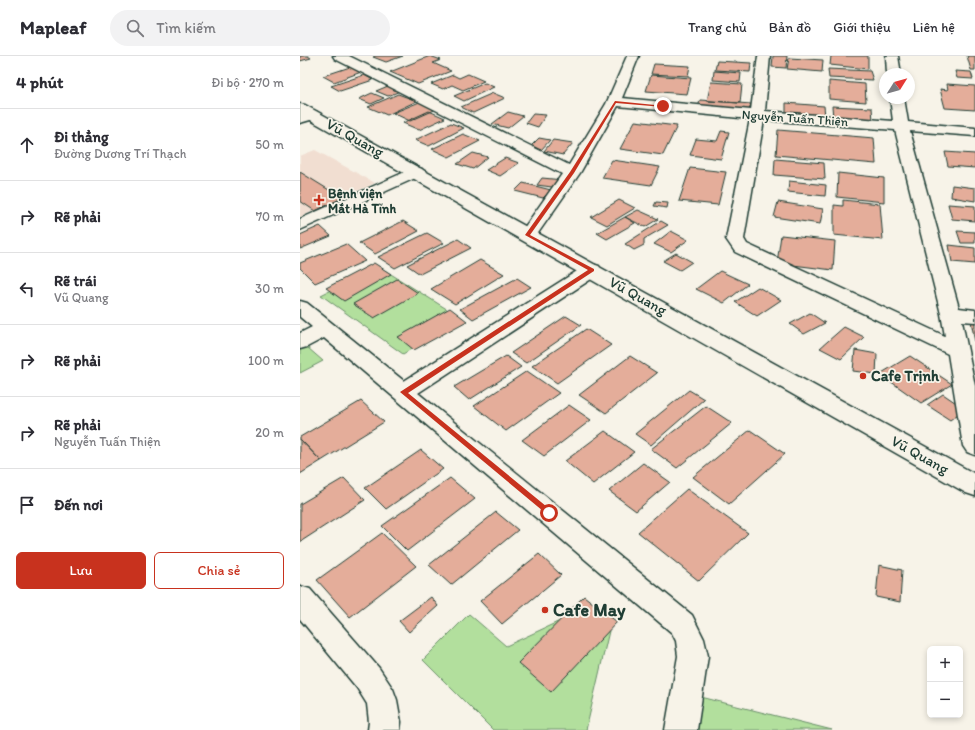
<!DOCTYPE html>
<html lang="vi">
<head>
<meta charset="utf-8">
<style>
  :root { --surface:#fff; --page:#f2f2f3; --text:#2b2b33; --muted:#7c7c81; --line:#e1e1e2; --accent:#c8321e }
  body { margin:0; font-family:Itim,sans-serif; background:var(--page); color:var(--text) }
  .controls { position:absolute; right:12px; bottom:12px; display:grid; overflow:hidden; border-radius:6px; box-shadow:0 2px 6px #0003 }
  .controls button { width:36px; height:36px; display:grid; place-items:center; padding:0; border:0; border-bottom:1px solid var(--line); background:var(--surface); color:var(--text); font:20px sans-serif }
  .compass { position:absolute; left:579px; top:12px; width:36px; height:36px; border-radius:50%; background:var(--surface); box-shadow:0 2px 6px #0003; rotate:53deg }
  .stop { position:absolute; width:12px; height:12px; margin:-9px; border:3px solid #c8321e; border-radius:50%; background:#fff }
  .stop.end { background:#c8321e; border-color:#fff; box-shadow:0 1px 4px #0008 }
  .list { margin:0; padding:0; list-style:none }
  h2 { display:flex; justify-content:space-between; align-items:center; height:52px; margin:0; padding:0 16px; font-size:17px }
  h2 small { font-size:13px; font-weight:400; color:var(--muted) }
  .list li { display:grid; grid-template-columns:26px 1fr auto; gap:12px; align-items:center; box-sizing:border-box; height:72px; padding:0 16px; border-top:1px solid var(--line) }
  .list b { display:block; font-size:15px; white-space:nowrap }
  .list p { margin:0; font-size:13px; white-space:nowrap; color:var(--muted) }
  .list em { font-size:13px; font-style:normal; color:var(--muted) }
  .actions { display:flex; gap:8px; padding:12px 16px }
  .actions a { flex:1; padding:9px 0; border:1px solid var(--accent); border-radius:6px; text-align:center; font-size:14px; color:var(--accent) }
  .actions .main { background:var(--accent); color:#fff }
  .icon { flex:none; width:22px; height:22px; fill:none; stroke:currentColor; stroke-width:2; stroke-linecap:round; stroke-linejoin:round }
  .map { position:relative; flex:none; width:675px; height:674px; overflow:hidden }
  header { display:flex; align-items:center; gap:24px; box-sizing:border-box; height:56px; padding:0 20px; background:var(--surface); border-bottom:1px solid var(--line) }
  header strong { font-size:19px }
  nav { display:flex; gap:22px; margin-inline-start:auto; font-size:14px }
  .search { width:280px; height:36px; background:var(--page); display:flex; align-items:center; gap:10px; box-sizing:border-box; padding:0 14px; border-radius:22px; color:var(--muted); font-size:15px }
  main { display:flex }
  aside { flex:1; background:var(--surface) }
  .map>svg:first-child { display:block }
  .built { fill:#f1ded1 }
  .green { fill:#b2df9d; stroke:#688e68 }
  .building { fill:#e4ad9a; stroke:#1f3d34 }
  .lines { fill:none; stroke-linecap:round; stroke-linejoin:round }
  .street-casing { stroke:#1f3d34; stroke-width:3 }
  .secondary-casing { stroke:#1f3d34; stroke-width:3 }
  .street { fill:#f7f3e8; fill-rule:evenodd }
  .secondary { fill:#f7f3e8; fill-rule:evenodd }
  .route { fill:#c8321e }
  .poi-dot { fill:#c8321e; stroke:#f7f3e8; stroke-width:1.5 }
  .labels { text-anchor:middle; dominant-baseline:central; stroke-width:3.5; stroke-linejoin:round; paint-order:stroke }
  .far-street-label { font-size:13px; fill:#1f3d34; stroke:#f7f3e8 }
  .far-poi-label { font-size:13px; font-weight:bold; fill:#1f3d34; stroke:#f7f3e8; text-anchor:start }
  .street-label { font-size:15px; fill:#1f3d34; stroke:#f7f3e8 }
  .poi-label { font-size:15px; font-weight:bold; fill:#1f3d34; stroke:#f7f3e8; text-anchor:start }
  .near-poi-label { font-size:18px; font-weight:bold; fill:#1f3d34; stroke:#f7f3e8; text-anchor:start }
</style>
</head>
<body>
<header>
<strong>Mapleaf</strong>
<div class="search"><svg class="icon" aria-label="search" viewBox="0 0 24 24"><circle cx="10" cy="10" r="6"/><path d="M15 15l6 6"/></svg>Tìm kiếm</div>
<nav><a>Trang chủ</a><a>Bản đồ</a><a>Giới thiệu</a><a>Liên hệ</a></nav>
</header>
<main>
<aside>
<h2>4 phút<small>Đi bộ · 270 m</small></h2>
<ul class="list">
<li><svg class="icon" aria-label="ahead" viewBox="0 0 24 24"><path d="M12 20V5M6 11l6-6 6 6"/></svg><div><b>Đi thẳng</b><p>Đường Dương Trí Thạch</p></div><em>50 m</em></li>
<li><svg class="icon" aria-label="right" viewBox="0 0 24 24"><path d="M7 20v-9h11M14 6l5 5-5 5"/></svg><div><b>Rẽ phải</b></div><em>70 m</em></li>
<li><svg class="icon" aria-label="left" viewBox="0 0 24 24"><path d="M17 20v-9H6M10 6l-5 5 5 5"/></svg><div><b>Rẽ trái</b><p>Vũ Quang</p></div><em>30 m</em></li>
<li><svg class="icon" aria-label="right" viewBox="0 0 24 24"><path d="M7 20v-9h11M14 6l5 5-5 5"/></svg><div><b>Rẽ phải</b></div><em>100 m</em></li>
<li><svg class="icon" aria-label="right" viewBox="0 0 24 24"><path d="M7 20v-9h11M14 6l5 5-5 5"/></svg><div><b>Rẽ phải</b><p>Nguyễn Tuấn Thiện</p></div><em>20 m</em></li>
<li><svg class="icon" aria-label="arrive" viewBox="0 0 24 24"><path d="M6 21V4h12l-3 4 3 4H6"/></svg><div><b>Đến nơi</b></div></li>
</ul>
<div class="actions"><a class="main">Lưu</a><a>Chia sẻ</a></div>
</aside>
<div class="map">
<svg width="675" height="674" viewBox="0 0 675 674">
  <rect width="100%" height="100%" fill="#f7f3e8"/>
  <filter id="ink" filterUnits="userSpaceOnUse"><feTurbulence type="fractalNoise" baseFrequency=".025" numOctaves="2"/><feDisplacementMap in="SourceGraphic" scale="8" xChannelSelector="R" yChannelSelector="G"/><feConvolveMatrix kernelMatrix="1 2 1 2 8 2 1 2 1" color-interpolation-filters="sRGB"/></filter>
  <g filter="url(#ink)">
    <path class="built" d="M15,94L75,127L0,161V100Z"/>
    <path class="green" d="M78,210L161,262L103,298L21,239Z
      M0,285L23,305L0,317Z
      M292,550L309,575L286,674H193L123,604L169,558L206,590Z
      M397,640L532,674H390Z"/>
    <path class="building" d="M0,0H8L11,2L0,5Z
      M75,0H103L86,6L73,1Z
      M130,0L141,4L133,7L151,15L118,28L90,16Z
      M473,0H487L486,12L472,11Z
      M531,0H568V13L530,9Z
      M667,0H675V14H671Z
      M489,2L523,4L522,16L487,13Z
      M417,5L451,7L450,16L415,14Z
      M354,8L390,10L388,20L351,18Z
      M53,10L64,15L34,26L23,20Z
      M528,13L570,15L573,24L529,22Z
      M414,15L441,17L440,26L413,24Z
      M655,15L671,16L673,23L657,22Z
      M168,18L184,25L163,34L152,29L143,33L131,28L153,19L159,22Z
      M64,19L73,24L40,35L31,30Z
      M351,19L391,22L387,38L346,35Z
      M529,25L565,28L566,46L529,43Z
      M411,26L442,28L440,47L407,45Z
      M185,27L194,31L164,45L154,40Z
      M647,28L675,30V54L645,52L640,33L648,34Z
      M88,30L100,35L88,40L76,35Z
      M72,37L84,42L71,48L59,43Z
      M193,37L205,42L173,57L161,51Z
      M98,38L117,45L87,59L68,51Z
      M400,44L451,48L449,56L398,52Z
      M122,45L139,52L110,65L93,57Z
      M486,47L524,50L525,61L486,58Z
      M532,50L572,52L573,65L533,62Z
      M129,55L145,62L119,74L103,67Z
      M208,56L223,60L208,72L192,68Z
      M233,58L246,59L238,71L226,67Z
      M335,65L377,70L363,99L320,93Z
      M151,67L164,72L129,90L115,84Z
      M478,74L574,82L576,108L476,99Z
      M421,75L429,76L421,103L390,99L396,83L417,85Z
      M163,78L180,85L149,101L132,93Z
      M239,82L250,84L241,94L229,92Z
      M253,84L273,87L263,99L244,95Z
      M645,96L675,98V112L648,110Z
      M173,97L188,101L173,113L157,108Z
      M205,102L219,107L200,120L186,114Z
      M475,103L524,107L525,123L474,119Z
      M312,104L360,111L351,129L302,122Z
      M390,112L426,116L418,149L379,145Z
      M0,116L42,142L15,155L0,145Z
      M538,117L584,122V146L537,141Z
      M242,122L263,124L259,132L237,129Z
      M489,125L526,129L525,140L488,136Z
      M223,127L251,134L243,142L215,135Z
      M652,129L675,132V145L651,141Z
      M319,144L335,152L307,169L291,161Z
      M543,144L580,148L583,184L534,179V149L543,150Z
      M356,146L368,147L367,152L354,150Z
      M478,146L523,153L520,168L474,161Z
      M648,148L675,150V165L652,163Z
      M338,154L358,163L345,171L325,161Z
      M325,161L335,167L307,183L297,177Z
      M103,165L119,175L75,198L59,187Z
      M361,165L368,169L344,183V189L334,194L325,188Z
      M20,170L31,180L0,193V179Z
      M371,175L388,184L371,196L354,188Z
      M657,175L675,176V187H661Z
      M127,177L144,187L95,212L78,201Z
      M481,179L535,185L533,214L477,207Z
      M158,183L171,192L120,218L107,209Z
      M46,188L65,205L15,227L0,212V207Z
      M649,189L675,192V208L652,206Z
      M376,197L392,206L380,214L363,205Z
      M180,204L204,218L155,248L131,233Z
      M74,207L91,218L44,245L26,232Z
      M420,215L448,228L424,247L396,233Z
      M217,222L231,231L173,263L160,253Z
      M97,223L118,237L74,262L53,248Z
      M458,231L481,244L457,260L435,246Z
      M150,252L167,265L114,294L98,281Z
      M510,257L525,267L504,278L490,268Z
      M266,260L281,269L226,307L211,297Z
      M671,265L675,266V286Z
      M544,271L564,281L541,303L520,292Z
      M286,273L311,289L257,327L232,310Z
      M555,294L577,298L576,318L553,315Z
      M206,300L221,311L169,344L154,331Z
      M330,300L357,317L306,357L279,339Z
      M610,300L652,328L621,347L580,318Z
      M227,315L259,337L206,375L174,350Z
      M389,334L404,343L351,389L335,378Z
      M643,338L665,353L650,364L627,349Z
      M61,345L84,366L21,405L0,383V381Z
      M269,349L291,364L244,400L222,384Z
      M406,350L432,367L377,412L351,393Z
      M450,374L485,398L429,448L393,421Z
      M305,375L334,396L293,428L265,405Z
      M0,383L21,405L0,418Z
      M121,394L143,413L86,453L65,432Z
      M343,407L370,426L336,455L309,435Z
      M44,422L65,444L0,486V448Z
      M150,422L175,443L107,495L82,470Z
      M387,433L448,477L399,525L338,476Z
      M196,456L218,474L151,529L129,509Z
      M82,477L116,510L50,561L17,524Z
      M239,498L261,519L202,568L180,545Z
      M579,509L602,514L600,546L576,541Z
      M284,540L317,566L251,636L218,607Z
      M131,541L138,550L109,576L99,565Z"/>
    <g class="lines">
      <g class="street-casing">
        <path id="street" d="M33,0H49L269,109L306,48L327,0H339L322,42L451,54L458,0H470L465,55L593,65L590,42H604L608,66L675,72V80L610,75L659,252L675,254V266L662,265L675,330V399L667,396L663,390L648,298L435,196L426,183L450,63L318,50L280,117L234,183L228,184L222,183L219,179L262,118L35,3ZM464,64L595,74L641,258L645,280L447,188L444,183Z
          M586,0H598L601,18H587Z
          M12,55L17,56L19,59L17,62L0,67V58Z
          M116,111L122,113L124,116L122,119L0,174V163Z
          M292,208L299,210L301,214L299,218L118,337L392,559L404,583L408,600L397,674H365L378,600L376,585L372,577L24,282L7,291L0,293V277L12,271L0,261V245L7,247L104,325L285,210Z
          M0,530L10,533L79,612L93,633L97,644L101,666L100,674H68L69,666L67,648L57,632L0,563Z"/>
      </g>
      <g class="secondary-casing">
        <path id="secondary" d="M0,48L5,49L675,418V440L666,437L0,58Z"/>
      </g>
      <use href="#street" class="street"/>
      <use href="#secondary" class="secondary"/>
    </g>
  </g>
  <path class="route" d="M315,45L365,50L363,51L316,47L274,117L230,179L294,213V215L108,337L252,455L253,457L249,460L100,336L288,214L225,179L270,116Z"/>
  <g class="poi-dot">
    <path d="M17 138h4v4h4v4h-4v4h-4v-4h-4v-4h4z"/>
    <circle cx="563" cy="320" r="4"/>
    <circle cx="245" cy="554" r="4"/>
  </g>
  <g class="labels">
    <g class="far-street-label">
      <text transform="translate(495 62) rotate(4)">Nguyễn Tuấn Thiện</text>
    </g>
    <g class="far-poi-label">
      <text x="28" y="137">Bệnh viện<tspan x="28" dy="15">Mắt Hà Tĩnh</tspan></text>
    </g>
    <g class="street-label">
      <text transform="translate(55 82) rotate(29)">Vũ Quang</text>
      <text transform="translate(338 240) rotate(29)">Vũ Quang</text>
      <text transform="translate(620 399) rotate(29)">Vũ Quang</text>
    </g>
    <g class="poi-label">
      <text x="571" y="320">Cafe Trịnh</text>
    </g>
    <g class="near-poi-label">
      <text x="253" y="554">Cafe May</text>
    </g>
  </g>
</svg>
<div class="controls">
<button>+</button>
<button>−</button>
</div>
<svg class="compass" viewBox="-18 -18 36 36"><path d="M0-13l5 13h-10z" fill="#e53935"/><path d="M0 13l5-13h-10z" fill="#7c7c81"/></svg>
<div class="stop" style="left:249px;top:457px"></div>
<div class="stop end" style="left:363px;top:50px"></div>
</div>
</main>
</body>
</html>
